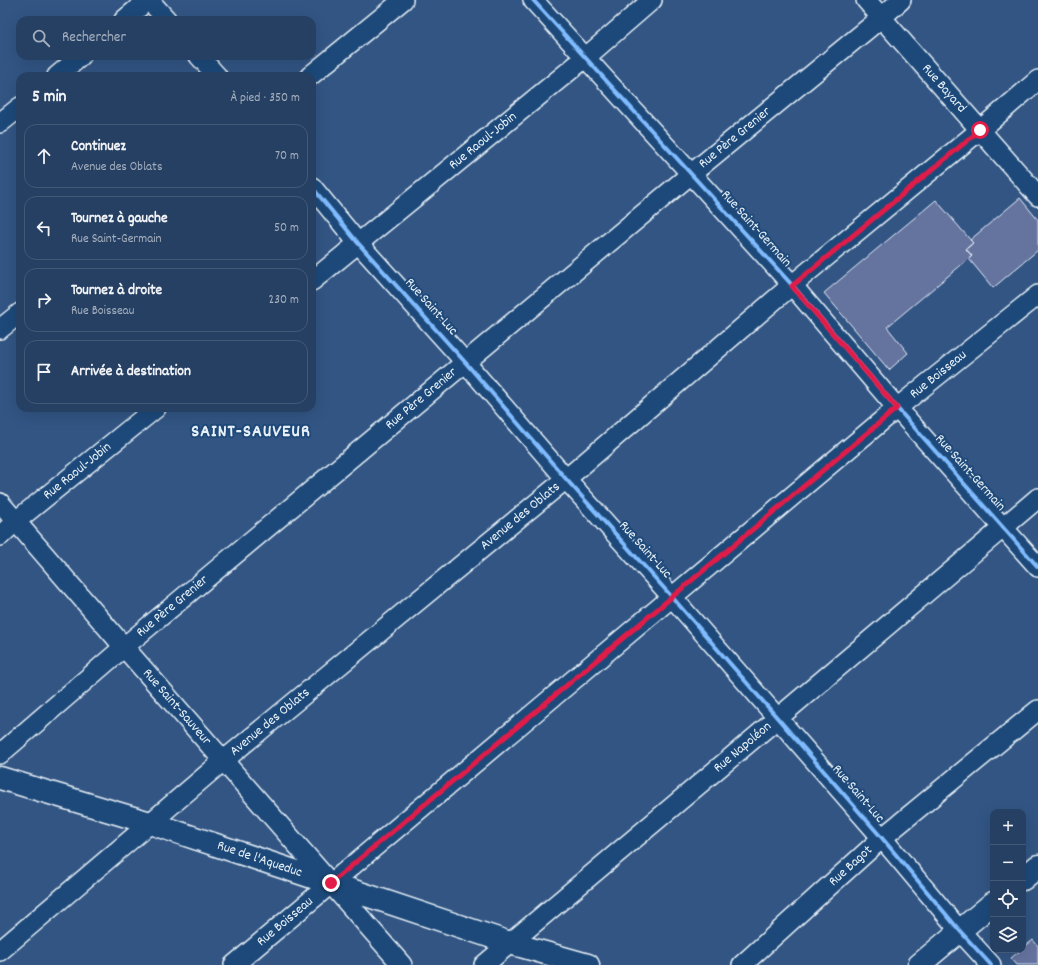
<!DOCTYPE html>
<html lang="fr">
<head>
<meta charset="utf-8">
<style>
  :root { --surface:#264063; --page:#2e4769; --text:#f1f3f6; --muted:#a4afbe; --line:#425978 }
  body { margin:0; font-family:Dekko,sans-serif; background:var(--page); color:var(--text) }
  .controls { position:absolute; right:12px; bottom:12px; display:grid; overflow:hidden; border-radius:8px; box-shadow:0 4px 16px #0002 }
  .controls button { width:36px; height:36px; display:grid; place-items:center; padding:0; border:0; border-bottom:1px solid var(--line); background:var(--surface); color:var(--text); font:20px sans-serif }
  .stop { position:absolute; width:12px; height:12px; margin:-9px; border:3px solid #e11d48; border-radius:50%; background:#fff }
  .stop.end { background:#e11d48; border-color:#fff; box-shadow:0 1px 4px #0008 }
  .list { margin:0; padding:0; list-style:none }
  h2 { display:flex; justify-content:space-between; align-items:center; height:52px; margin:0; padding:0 16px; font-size:17px }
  h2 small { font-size:13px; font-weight:400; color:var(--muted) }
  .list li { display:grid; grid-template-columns:26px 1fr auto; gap:12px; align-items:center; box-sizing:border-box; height:64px; margin:0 8px 8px; padding:0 8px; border:1px solid var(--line); border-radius:12px }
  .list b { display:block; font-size:15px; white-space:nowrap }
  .list p { margin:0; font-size:13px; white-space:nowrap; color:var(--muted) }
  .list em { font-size:13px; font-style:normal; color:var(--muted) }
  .icon { flex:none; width:22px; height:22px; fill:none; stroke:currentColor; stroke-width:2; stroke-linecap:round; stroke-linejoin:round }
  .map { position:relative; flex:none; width:1038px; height:965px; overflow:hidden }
  .search { position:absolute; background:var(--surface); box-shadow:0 4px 16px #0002; left:16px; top:16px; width:300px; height:44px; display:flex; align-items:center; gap:10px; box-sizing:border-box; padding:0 14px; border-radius:12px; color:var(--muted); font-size:15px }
  .panel { position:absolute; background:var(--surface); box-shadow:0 4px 16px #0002; left:16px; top:72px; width:300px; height:340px; border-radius:12px }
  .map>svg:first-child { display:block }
  .building { fill:#65739f; stroke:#e8f1f8 }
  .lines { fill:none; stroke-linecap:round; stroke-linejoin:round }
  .minor-casing { stroke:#e8f1f8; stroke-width:22 }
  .tertiary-casing { stroke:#e8f1f8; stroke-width:25 }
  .primary-casing { stroke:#e8f1f8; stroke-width:25 }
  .minor { stroke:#1f4a7a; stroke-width:19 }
  .tertiary { stroke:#1f4a7a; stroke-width:22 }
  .primary { stroke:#1f4a7a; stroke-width:22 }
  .cycleway-casing { stroke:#1f4a7a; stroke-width:6 }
  .cycleway { stroke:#80bcff; stroke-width:4 }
  .route { stroke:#e11d48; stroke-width:5 }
  .labels { text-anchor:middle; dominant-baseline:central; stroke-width:4; stroke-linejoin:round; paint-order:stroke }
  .street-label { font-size:14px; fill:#e8f1f8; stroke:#1f4a7a }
  .district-label { font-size:18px; font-weight:bold; letter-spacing:1px; fill:#e8f1f8; stroke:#1f4a7a }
</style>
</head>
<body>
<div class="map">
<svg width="1038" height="965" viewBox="0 0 1038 965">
  <rect width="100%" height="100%" fill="#325584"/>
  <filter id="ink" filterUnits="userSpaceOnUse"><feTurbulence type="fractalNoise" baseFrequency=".025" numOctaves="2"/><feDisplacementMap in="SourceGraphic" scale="8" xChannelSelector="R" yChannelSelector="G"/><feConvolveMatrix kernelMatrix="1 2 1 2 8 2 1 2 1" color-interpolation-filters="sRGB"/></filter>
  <g filter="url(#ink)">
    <path class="building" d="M1020,198L1038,220V250L993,288L969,259L972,256L966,249L973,243L970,240Z
      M936,200L973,243L966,249L972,256L887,327L908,353L889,370L824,293Z
      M1033,940L1038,946V965H1017L1011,958L1021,950H1023V948Z"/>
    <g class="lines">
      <g class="minor-casing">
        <g id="minor">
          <path d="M149,0L167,20"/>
          <path d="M533,0L792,285L897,408L1038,567"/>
          <path id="s1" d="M866,0L1038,196"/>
          <path d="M124,20L148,0"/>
          <path d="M199,56L217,76"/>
          <path d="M57,76L81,56"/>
          <path d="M310,76L403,0"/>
          <path d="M0,123L20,107"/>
          <path d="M312,187L358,243L465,362L566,479L672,597L882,838L960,931L991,965"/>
          <path id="s2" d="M312,281L585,58L652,0"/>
          <path d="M0,329L20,313"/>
          <path id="s3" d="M0,503L124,647L402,965"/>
          <path id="s4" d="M0,536L16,521L156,408"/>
          <path id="s5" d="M0,754L124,647L691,174L881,18L901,0"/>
          <path id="s6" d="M0,951L223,761L566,479L792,285L980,130L1038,80"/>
          <path id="s7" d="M234,965L897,408L1038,295"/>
          <path id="s8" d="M484,965L778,718L1038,498"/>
          <path id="s9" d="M742,965L882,838L1038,710"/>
        </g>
      </g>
      <g class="tertiary-casing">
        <g id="tertiary">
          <path id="s10" d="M0,778L150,823L510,943L588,965"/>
        </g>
      </g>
      <g class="primary-casing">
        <path id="primary" d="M1023,879L1038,866
          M919,965L993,903"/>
      </g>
      <use href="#minor" class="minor"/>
      <use href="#tertiary" class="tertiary"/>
      <use href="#primary" class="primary"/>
      <g class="cycleway-casing">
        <path id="cycleway" d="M533,0L792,285L897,408L1038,567
          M312,187L358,243L465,362L566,479L672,597L882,838L960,931L991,965"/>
      </g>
      <use href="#cycleway" class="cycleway"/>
    </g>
  </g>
  <g class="lines" filter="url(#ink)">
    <path class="route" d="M331,883L897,408L792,286L980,130"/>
  </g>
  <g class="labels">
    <g class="street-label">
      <text stroke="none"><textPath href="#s1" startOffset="118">Rue Bayard</textPath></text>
      <text stroke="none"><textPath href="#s5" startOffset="959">Rue Père Grenier</textPath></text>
      <text stroke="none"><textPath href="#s2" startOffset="221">Rue Raoul-Jobin</textPath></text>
      <text transform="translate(756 229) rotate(48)">Rue Saint-Germain</text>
      <text transform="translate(431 307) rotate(48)">Rue Saint-Luc</text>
      <text stroke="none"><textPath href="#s7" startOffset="919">Rue Boisseau</textPath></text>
      <text stroke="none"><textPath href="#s5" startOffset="551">Rue Père Grenier</textPath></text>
      <text stroke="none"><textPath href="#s4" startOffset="101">Rue Raoul-Jobin</textPath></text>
      <text transform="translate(970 473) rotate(48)">Rue Saint-Germain</text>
      <text stroke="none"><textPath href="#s6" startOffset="678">Avenue des Oblats</textPath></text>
      <text transform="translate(645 550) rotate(48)">Rue Saint-Luc</text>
      <text stroke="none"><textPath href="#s5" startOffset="227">Rue Père Grenier</textPath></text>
      <text stroke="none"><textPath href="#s3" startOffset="270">Rue Saint-Sauveur</textPath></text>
      <text stroke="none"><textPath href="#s6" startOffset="354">Avenue des Oblats</textPath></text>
      <text stroke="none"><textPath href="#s8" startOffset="338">Rue Napoléon</textPath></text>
      <text transform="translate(858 794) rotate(49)">Rue Saint-Luc</text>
      <text stroke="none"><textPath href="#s10" startOffset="272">Rue de l'Aqueduc</textPath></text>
      <text stroke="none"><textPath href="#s9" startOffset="147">Rue Bagot</textPath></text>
      <text stroke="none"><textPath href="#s7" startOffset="67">Rue Boisseau</textPath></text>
    </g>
    <g class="district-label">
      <text x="251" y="432">SAINT-SAUVEUR</text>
    </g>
  </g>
</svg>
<div class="controls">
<button>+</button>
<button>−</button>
<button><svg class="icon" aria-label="locate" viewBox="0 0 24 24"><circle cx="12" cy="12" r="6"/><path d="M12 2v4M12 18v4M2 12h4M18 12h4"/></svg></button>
<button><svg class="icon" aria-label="layers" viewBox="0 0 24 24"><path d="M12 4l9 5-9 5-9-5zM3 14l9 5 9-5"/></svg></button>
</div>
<div class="stop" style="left:980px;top:130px"></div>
<div class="stop end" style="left:331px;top:883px"></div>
<div class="search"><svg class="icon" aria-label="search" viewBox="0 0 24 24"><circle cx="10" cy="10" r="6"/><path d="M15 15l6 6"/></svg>Rechercher</div>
<section class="panel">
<h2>5 min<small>À pied · 350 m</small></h2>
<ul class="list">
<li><svg class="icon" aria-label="ahead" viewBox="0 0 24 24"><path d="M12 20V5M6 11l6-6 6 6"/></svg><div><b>Continuez</b><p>Avenue des Oblats</p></div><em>70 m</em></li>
<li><svg class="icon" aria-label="left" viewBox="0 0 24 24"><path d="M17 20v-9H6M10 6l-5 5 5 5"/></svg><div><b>Tournez à gauche</b><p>Rue Saint-Germain</p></div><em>50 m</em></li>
<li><svg class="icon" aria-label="right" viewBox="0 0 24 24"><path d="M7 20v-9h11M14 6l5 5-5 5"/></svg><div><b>Tournez à droite</b><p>Rue Boisseau</p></div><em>230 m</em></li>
<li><svg class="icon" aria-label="arrive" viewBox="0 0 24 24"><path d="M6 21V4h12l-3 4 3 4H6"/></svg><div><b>Arrivée à destination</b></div></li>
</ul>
</section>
</div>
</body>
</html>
